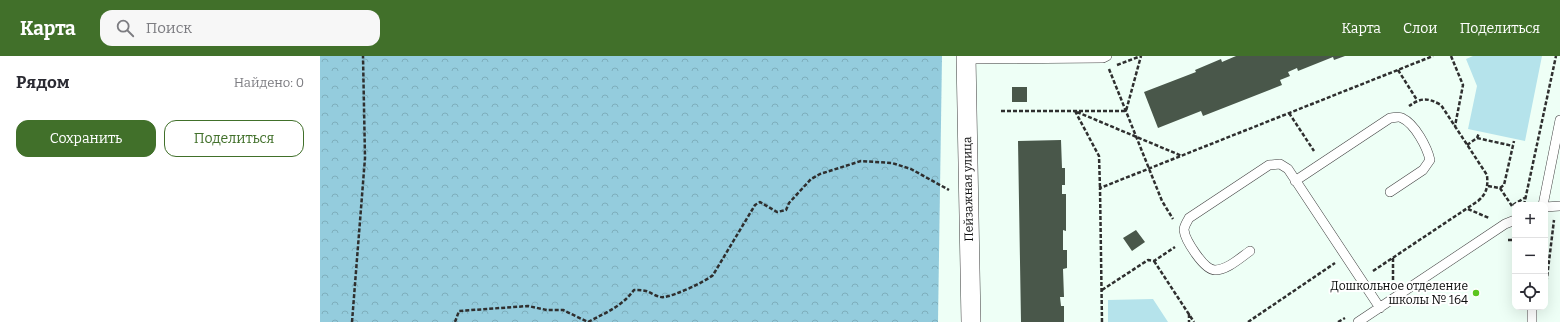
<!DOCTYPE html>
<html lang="ru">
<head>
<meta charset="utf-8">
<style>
  :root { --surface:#fff; --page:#f7f7f7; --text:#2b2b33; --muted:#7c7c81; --line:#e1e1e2; --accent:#41702a }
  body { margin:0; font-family:Bitter,serif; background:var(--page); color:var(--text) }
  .controls { position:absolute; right:12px; bottom:12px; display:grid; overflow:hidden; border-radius:8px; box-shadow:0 4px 16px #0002 }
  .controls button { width:36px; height:36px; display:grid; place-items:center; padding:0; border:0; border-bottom:1px solid var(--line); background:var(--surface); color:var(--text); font:20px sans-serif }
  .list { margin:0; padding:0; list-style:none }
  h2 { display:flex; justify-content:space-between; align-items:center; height:52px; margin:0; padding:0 16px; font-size:17px }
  h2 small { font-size:13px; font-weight:400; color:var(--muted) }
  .actions { display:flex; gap:8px; padding:12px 16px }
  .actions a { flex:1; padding:9px 0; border:1px solid var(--accent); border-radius:12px; text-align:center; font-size:14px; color:var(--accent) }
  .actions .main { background:var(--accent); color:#fff }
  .icon { flex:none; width:22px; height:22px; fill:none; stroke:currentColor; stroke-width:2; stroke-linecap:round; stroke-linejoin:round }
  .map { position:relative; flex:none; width:1240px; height:266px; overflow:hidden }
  header { display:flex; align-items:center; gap:24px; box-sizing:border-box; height:56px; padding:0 20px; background:var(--accent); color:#fff }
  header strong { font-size:19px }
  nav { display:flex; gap:22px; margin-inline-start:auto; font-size:14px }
  .search { width:280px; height:36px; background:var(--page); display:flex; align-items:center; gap:10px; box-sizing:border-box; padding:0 14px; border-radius:12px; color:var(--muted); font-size:15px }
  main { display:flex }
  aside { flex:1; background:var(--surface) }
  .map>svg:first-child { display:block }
  .forest { fill:url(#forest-crowns) }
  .park { fill:#b5e3eb }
  .building { fill:#49574a }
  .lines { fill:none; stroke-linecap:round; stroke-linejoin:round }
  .lane-casing { stroke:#404040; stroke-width:10 }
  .street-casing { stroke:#404040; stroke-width:20 }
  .path { stroke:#2f2f2f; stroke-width:2.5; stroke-dasharray:4 2; stroke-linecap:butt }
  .lane { stroke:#fff; stroke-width:9 }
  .street { stroke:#fff; stroke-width:19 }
  .poi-dot { fill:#5bc51e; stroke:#fff; stroke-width:1.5 }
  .labels { text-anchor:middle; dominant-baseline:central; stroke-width:4; stroke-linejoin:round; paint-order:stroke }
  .street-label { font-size:12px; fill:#0d0d0d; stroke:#fff }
  .poi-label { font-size:12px; fill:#0d0d0d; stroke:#fff; text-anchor:end }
</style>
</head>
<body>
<header>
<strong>Карта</strong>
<div class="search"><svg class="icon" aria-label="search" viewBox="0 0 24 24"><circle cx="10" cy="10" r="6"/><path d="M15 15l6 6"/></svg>Поиск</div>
<nav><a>Карта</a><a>Слои</a><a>Поделиться</a></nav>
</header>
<main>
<aside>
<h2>Рядом<small>Найдено: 0</small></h2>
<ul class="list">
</ul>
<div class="actions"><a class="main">Сохранить</a><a>Поделиться</a></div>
</aside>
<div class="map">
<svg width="1240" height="266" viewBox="0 0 1240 266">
  <defs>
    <pattern id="forest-crowns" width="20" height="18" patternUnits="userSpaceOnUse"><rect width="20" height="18" fill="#94ccdd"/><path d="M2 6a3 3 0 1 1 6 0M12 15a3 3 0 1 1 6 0" fill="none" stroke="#7eaebc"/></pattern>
  </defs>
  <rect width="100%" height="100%" fill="#eefff6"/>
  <path class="forest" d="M0,0H622L618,266H0Z"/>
  <path class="park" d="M1153,0H1222L1205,85L1148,73L1157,30L1146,3Z
    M833,243L848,266H788V244Z"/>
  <path class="building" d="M916,0H1025L1014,4L1013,1L978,15L977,12L968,16L970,20L960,24L962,29L883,60L881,55L838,72L824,36L876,16L875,14L901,3L902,6Z
    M692,31H707V46H692Z
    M741,84L742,112H745V129H742V138H746V175L743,174V194H747V212L743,213L744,241H740L741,250H744V266H701L698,85Z
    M816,174L825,186L812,195L803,182Z"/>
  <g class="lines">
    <g class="lane-casing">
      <path id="lane" d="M646,3L783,2L787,0
        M975,125L1070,62C1074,62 1079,60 1082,62C1095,68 1107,91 1110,104L1103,114L1070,136
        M1223,149L1240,64
        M1225,151L1240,150
        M930,195C920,202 907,214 895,214C884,214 865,184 864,174C864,170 867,166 869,162L949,109L960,108L968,113L1060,252
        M1038,266L1185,168L1195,164
        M1212,266V251"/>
    </g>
    <g class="street-casing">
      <path id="street" d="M646,0L651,266"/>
    </g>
    <path class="path" d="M1131,0L1143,29L1135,70
      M797,9L821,0
      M789,13L842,145L853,163
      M1078,14L1097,44
      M681,55H806L821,0
      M755,55L779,100L780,132
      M757,56L862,100
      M969,57L994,95
      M1157,82L1193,90
      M1147,89L1157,82L1159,77
      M1168,130L1180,132L1192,150
      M1180,132L1184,129L1194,85
      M1193,149L1206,141
      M1204,149L1236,0
      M1148,153L1169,162
      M1188,184H1195
      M1073,202V227
      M834,205L874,266
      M1053,215L1158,145C1167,137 1168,131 1167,119L1121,49C1108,42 1102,41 1089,50
      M782,234L828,204L834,205L855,191
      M1225,238L1234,164
      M869,258V266
      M32,266L45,102L43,0
      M135,266L139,255L208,250L227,254H243L268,266C287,256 301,251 314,234C318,234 322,234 326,235C332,237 338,242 344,241C354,240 385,226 393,219L435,149L440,146L457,156L466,154L469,147L491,123L500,118L541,105L572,107L591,113L629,134
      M782,266L780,132L1113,0
      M928,266L1015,207
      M1018,266L1025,262"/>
    <use href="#lane" class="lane"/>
    <use href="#street" class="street"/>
  </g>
  <circle class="poi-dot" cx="1156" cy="237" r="4"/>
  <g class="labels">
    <g class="street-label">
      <text transform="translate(648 133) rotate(-91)">Пейзажная улица</text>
    </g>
    <g class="poi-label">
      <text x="1148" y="230">Дошкольное отделение<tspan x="1148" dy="14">школы № 164</tspan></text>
    </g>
  </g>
</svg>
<div class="controls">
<button>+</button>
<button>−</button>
<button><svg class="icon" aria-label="locate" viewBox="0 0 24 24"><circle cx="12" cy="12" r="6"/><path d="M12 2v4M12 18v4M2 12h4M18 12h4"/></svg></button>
</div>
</div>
</main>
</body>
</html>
